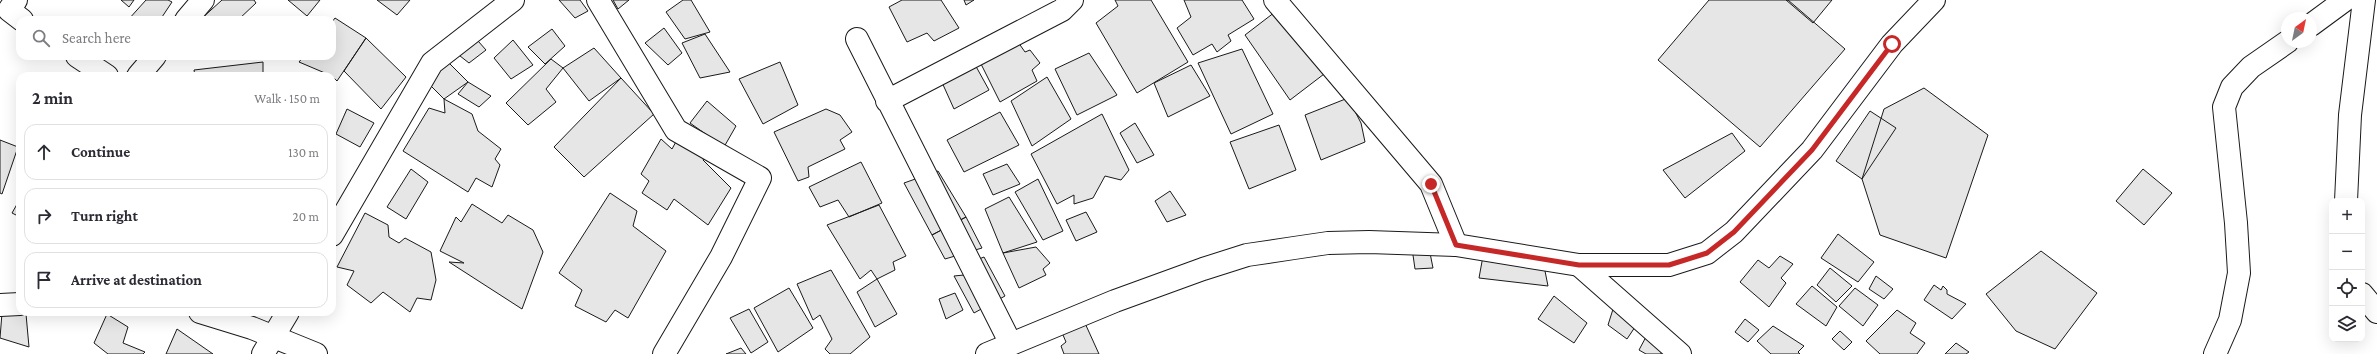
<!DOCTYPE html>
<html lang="en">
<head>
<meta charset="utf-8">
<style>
  :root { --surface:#fff; --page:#f7f7f7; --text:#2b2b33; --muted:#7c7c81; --line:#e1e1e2 }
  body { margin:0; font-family:"Crimson Pro",serif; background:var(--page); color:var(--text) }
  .controls { position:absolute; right:12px; bottom:12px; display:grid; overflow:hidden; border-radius:8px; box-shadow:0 4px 16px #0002 }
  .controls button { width:36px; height:36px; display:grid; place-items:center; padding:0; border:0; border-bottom:1px solid var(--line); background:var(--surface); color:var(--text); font:20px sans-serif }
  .compass { position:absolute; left:2281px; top:12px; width:36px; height:36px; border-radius:50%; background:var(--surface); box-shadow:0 4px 16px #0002; rotate:33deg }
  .stop { position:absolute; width:12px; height:12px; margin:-9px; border:3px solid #c62828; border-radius:50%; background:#fff }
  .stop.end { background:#c62828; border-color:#fff; box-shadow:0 1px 4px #0008 }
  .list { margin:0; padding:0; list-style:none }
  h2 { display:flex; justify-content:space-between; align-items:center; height:52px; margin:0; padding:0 16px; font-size:17px }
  h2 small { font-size:13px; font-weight:400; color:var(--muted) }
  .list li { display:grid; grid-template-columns:26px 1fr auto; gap:12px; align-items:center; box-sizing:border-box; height:56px; margin:0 8px 8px; padding:0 8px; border:1px solid var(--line); border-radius:12px }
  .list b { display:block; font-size:15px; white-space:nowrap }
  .list em { font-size:13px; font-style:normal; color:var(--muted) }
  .icon { flex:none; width:22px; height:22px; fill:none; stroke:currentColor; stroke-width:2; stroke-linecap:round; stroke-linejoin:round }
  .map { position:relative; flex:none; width:2377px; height:354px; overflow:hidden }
  .search { position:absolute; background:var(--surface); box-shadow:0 4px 16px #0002; left:16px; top:16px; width:320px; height:44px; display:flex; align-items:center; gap:10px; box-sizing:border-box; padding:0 14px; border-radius:12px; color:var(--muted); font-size:15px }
  .panel { position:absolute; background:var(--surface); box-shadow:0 4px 16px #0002; left:16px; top:72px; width:320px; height:244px; border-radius:12px }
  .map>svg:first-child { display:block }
  .building { fill:#e6e6e6; stroke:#1a1a1a }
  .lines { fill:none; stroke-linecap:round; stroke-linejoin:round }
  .street-casing { stroke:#1a1a1a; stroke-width:24 }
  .secondary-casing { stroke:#1a1a1a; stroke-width:24 }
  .street { stroke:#fff; stroke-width:22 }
  .secondary { stroke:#fff; stroke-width:22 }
  .route { stroke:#c62828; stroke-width:5 }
</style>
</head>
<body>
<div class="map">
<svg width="2377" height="354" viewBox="0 0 2377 354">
  <rect width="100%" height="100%" fill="#fff"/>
  <path class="building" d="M121,0H134L129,7Z
    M146,0H168L172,2L160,20H128Z
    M222,0H254L256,3L238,20H200Z
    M288,0H320L307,16Z
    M377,0H410L397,15Z
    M559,0H580L588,11L575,18Z
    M613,0H629L618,9Z
    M683,0H691L710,32L685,39L666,12Z
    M902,0H941L959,28L934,41L927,33L907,42L889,7Z
    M964,0H974L966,5Z
    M1115,0H1151L1188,62L1137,93L1096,23L1118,6Z
    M1184,0H1242L1254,19L1228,35L1231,41L1217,52L1212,44L1193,55L1177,28L1191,17Z
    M1709,0H1788L1845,49L1760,147L1658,60Z
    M1786,0H1832L1813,23Z
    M1275,12L1328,71L1290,100L1245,35Z
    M335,18L366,38L337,81L332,76L299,62L304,56H332V22Z
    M664,28L682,53L668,65L645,43Z
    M552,29L565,46L545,64L528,47Z
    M471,33L486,50L469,63L455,52Z
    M705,34L730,72L700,78L682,43Z
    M366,38L406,77L381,109L344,71Z
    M513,40L533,65L511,79L494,58Z
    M1018,42L1025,52L1030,50L1040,63L1032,70L1037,81L1000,102L980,62Z
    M594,48L621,78L589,101L563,68Z
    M1242,49L1273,114L1231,134L1198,63Z
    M1089,53L1117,95L1077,115L1055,69Z
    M551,59L563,68L546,89L556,102L528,125L506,103Z
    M446,60L468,82L444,99L429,84Z
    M973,61L989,90L954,109L940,78Z
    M263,62V76H195L194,70Z
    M780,62L798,105L763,124L739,79Z
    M1191,65L1210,96L1168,117L1154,83Z
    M1047,77L1071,119L1032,146L1011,101Z
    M621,78L654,114L584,177L554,147Z
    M468,82L491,96L479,107L458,94Z
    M1924,88L1988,135L1946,258L1880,235L1862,179L1884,109Z
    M1348,98L1361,123L1365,142L1321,160L1305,115Z
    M444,99L472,114L478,131L501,149L495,159L500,165L492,187L476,178L468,192L403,151L429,108L445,113Z
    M707,101L736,126L724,147L690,123Z
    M347,109L374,123L360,147L336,134Z
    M826,109L840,115L852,132L840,140L845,149L808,167L809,177L798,181L774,132Z
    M1870,111L1896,128L1862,179L1836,161Z
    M1000,112L1019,145L964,172L947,140Z
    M1102,114L1129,170L1121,180L1105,176L1093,198L1074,204V195L1057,204L1031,154Z
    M1135,123L1154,155L1137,163L1120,133Z
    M1279,125L1296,170L1249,189L1230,142Z
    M1732,133L1745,151L1685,198L1663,170Z
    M678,138L706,155L703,160L731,188L708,225L674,199L667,210L642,193L649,181L641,174L661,139L672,149Z
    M0,140L18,147L2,194L0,193Z
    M861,162L882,203L849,217L838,200L820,207L809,187Z
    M1007,164L1020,184L993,195L983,174Z
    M411,169L428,182L406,219L387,207Z
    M2143,169L2172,193L2144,225L2116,201Z
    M938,171L966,217L932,235L904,183Z
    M1038,179L1063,231L1043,240L1015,192Z
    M1170,191L1186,215L1167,222L1155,201Z
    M610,193L637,211L633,226L666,251L628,318L615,310L606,322L575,306L582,290L559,273Z
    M1009,197L1037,242L1003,253L985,209Z
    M20,199V217L12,213Z
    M472,204L502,223L508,215L533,230L543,252L522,309L449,262L464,263L440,251L456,217L461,222Z
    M879,205L906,256L893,262L895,270L877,279L871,270L860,279L827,225Z
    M1086,212L1097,232L1076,241L1066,220Z
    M365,213L388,225L389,237L399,243L405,238L431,252L436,280L431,300L417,298L410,312L383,292L371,303L347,285L354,271L337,267Z
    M966,217L982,248L945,259L932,235Z
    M1838,234L1874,262L1858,282L1821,258Z
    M1036,247L1050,263L1043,269L1046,275L1019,288L1003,253Z
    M1412,248H1429L1433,268L1415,269Z
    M2041,251L2097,293L2055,349L2016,331L1986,294Z
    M1483,256L1544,266L1548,286L1479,278Z
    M1780,256L1793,264L1781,278L1786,283L1769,307L1740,282L1758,260L1769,268Z
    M984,257L1005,296L974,313L954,276L964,275L961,266Z
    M1830,268L1852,286L1836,302L1817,285Z
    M831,270L870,337L850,354H830L825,349L832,339L820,315L813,320L797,284Z
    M1876,276L1893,289L1884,299L1869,289Z
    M877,279L897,314L875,327L857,292Z
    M1934,285L1941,290L1943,286L1947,290V294L1966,304L1952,319L1924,300Z
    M1812,286L1837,307L1826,326L1796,304Z
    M789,288L813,328L778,352L754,308Z
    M1855,288L1878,305L1863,326L1839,306Z
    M955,293L963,310L946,319L939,299Z
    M1554,296L1587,323L1574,343L1538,319Z
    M1614,306L1637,324L1627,339L1608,325Z
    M749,309L768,342L751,353L730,318Z
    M1897,310L1916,323L1910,333L1925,343L1917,354H1880L1866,341Z
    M2,313L26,314L29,347L0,338Z
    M107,314L128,327L123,343L145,352L143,354H108L94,343Z
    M1745,319L1759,330L1748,342L1735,332Z
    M1084,321L1099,354H1064L1061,346L1066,342L1060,328Z
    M1773,326L1804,346L1798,352L1800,354H1771L1757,341Z
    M177,329L213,354H166Z
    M1840,331L1852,342L1844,350L1832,339Z
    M1647,335L1663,347L1661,354H1646L1639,350Z
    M1956,343L1969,352L1966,354H1945Z
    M741,348L746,354H726Z"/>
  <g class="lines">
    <g class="street-casing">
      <path id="street" d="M16,0L9,10L22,20
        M598,0L676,130L760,178L721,257L664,354
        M1275,0L1431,184L1456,245
        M186,20L203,0
        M2311,25L2345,0
        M857,39L1011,344
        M77,56L107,76
        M138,76L155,56
        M887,101L1062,10L1072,0
        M2346,201L2350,115L2364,0
        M332,235L432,63L513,0
        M1579,265L1680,354
        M2362,294L2377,312
        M263,354L288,312
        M2215,354L2230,320L2239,273L2236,223L2224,107L2232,87L2251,67L2287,42"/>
    </g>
    <g class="secondary-casing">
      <path id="secondary" d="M0,305L20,304
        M200,312L252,328L316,354
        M987,354L1115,301L1203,269L1247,255L1294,248L1328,243L1369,242L1456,245L1579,265H1669L1707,253L1734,232L1812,150L1892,44L1934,0"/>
    </g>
    <use href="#street" class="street"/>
    <use href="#secondary" class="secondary"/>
  </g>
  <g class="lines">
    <path class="route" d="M1431,184L1456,245L1579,265H1669L1707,253L1734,232L1812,150L1892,44"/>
  </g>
</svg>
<div class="controls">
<button>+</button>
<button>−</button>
<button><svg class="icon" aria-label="locate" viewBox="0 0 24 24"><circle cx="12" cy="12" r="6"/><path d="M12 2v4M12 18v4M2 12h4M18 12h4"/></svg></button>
<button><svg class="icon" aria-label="layers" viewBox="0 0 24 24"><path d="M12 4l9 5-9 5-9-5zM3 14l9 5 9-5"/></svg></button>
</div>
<svg class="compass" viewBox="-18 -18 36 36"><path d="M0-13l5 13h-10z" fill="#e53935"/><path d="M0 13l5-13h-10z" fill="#7c7c81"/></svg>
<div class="stop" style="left:1892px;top:44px"></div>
<div class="stop end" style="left:1431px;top:184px"></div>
<div class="search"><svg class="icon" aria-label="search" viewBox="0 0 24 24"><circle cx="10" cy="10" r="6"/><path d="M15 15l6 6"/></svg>Search here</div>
<section class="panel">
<h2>2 min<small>Walk · 150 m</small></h2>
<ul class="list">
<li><svg class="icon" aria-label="ahead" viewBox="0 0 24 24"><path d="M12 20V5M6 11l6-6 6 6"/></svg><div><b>Continue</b></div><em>130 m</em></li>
<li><svg class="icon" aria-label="right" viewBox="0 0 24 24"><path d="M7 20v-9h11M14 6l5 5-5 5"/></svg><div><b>Turn right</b></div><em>20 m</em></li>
<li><svg class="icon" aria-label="arrive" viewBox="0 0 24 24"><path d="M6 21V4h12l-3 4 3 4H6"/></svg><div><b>Arrive at destination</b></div></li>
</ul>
</section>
</div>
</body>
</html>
